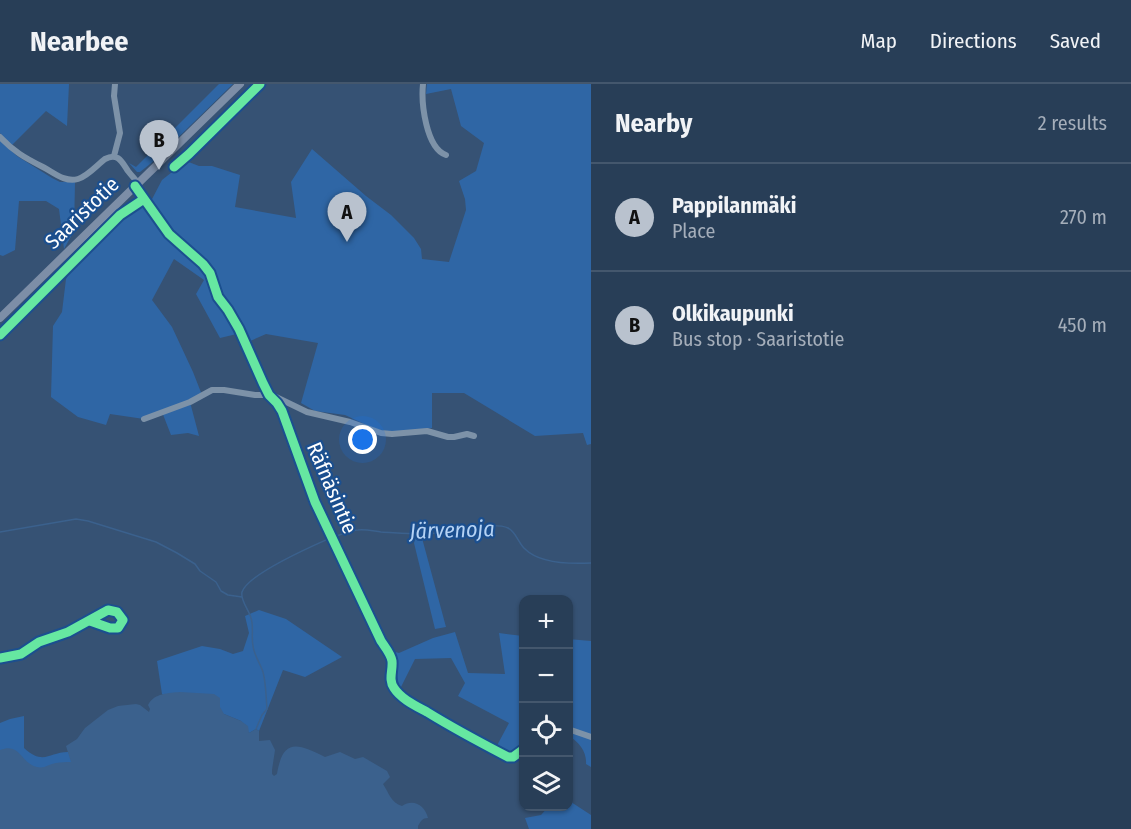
<!DOCTYPE html>
<html lang="en">
<head>
<meta charset="utf-8">
<style>
  :root { --surface:#283e57; --page:#344961; --text:#f1f3f6; --muted:#a5aeba; --line:#44576d; --accent:#b9c2ce }
  body { margin:0; font-family:"Fira Sans Condensed",sans-serif; background:var(--page); color:var(--text) }
  .controls { position:absolute; right:18px; bottom:18px; display:grid; overflow:hidden; border-radius:12px; box-shadow:0 2px 4px #0004 }
  .controls button { width:54px; height:54px; display:grid; place-items:center; padding:0; border:0; border-bottom:2px solid var(--line); background:var(--surface); color:var(--text); font:30px sans-serif }
  .you { position:absolute; left:363px; top:356px; width:21px; height:21px; margin:-15px; border:4px solid #fff; border-radius:50%; background:#1a73e8; box-shadow:0 0 0 9px #1a73e833 }
  .badge { display:grid; place-items:center; width:39px; height:39px; border-radius:50%; background:var(--accent); color:#111; font-size:20px; font-weight:700 }
  .pin { position:absolute; translate:-50% -50px; filter:drop-shadow(0 2px 3px #0008) }
  .pin::after { content:''; position:absolute; top:32px; width:21px; height:18px; background:inherit; clip-path:polygon(0 0,100% 0,50% 100%) }
  .list { margin:0; padding:0; list-style:none }
  h2 { display:flex; justify-content:space-between; align-items:center; height:78px; margin:0; padding:0 24px; font-size:26px }
  h2 small { font-size:20px; font-weight:400; color:var(--muted) }
  .list li { display:grid; grid-template-columns:39px 1fr auto; gap:18px; align-items:center; box-sizing:border-box; height:108px; padding:0 24px; border-top:2px solid var(--line) }
  .list b { display:block; font-size:22px; white-space:nowrap }
  .list p { margin:0; font-size:20px; white-space:nowrap; color:var(--muted) }
  .list em { font-size:20px; font-style:normal; color:var(--muted) }
  .icon { flex:none; width:33px; height:33px; fill:none; stroke:currentColor; stroke-width:2; stroke-linecap:round; stroke-linejoin:round }
  .map { position:relative; flex:none; width:591px; height:745px; overflow:hidden }
  header { display:flex; align-items:center; gap:36px; box-sizing:border-box; height:84px; padding:0 30px; background:var(--surface); border-bottom:2px solid var(--line) }
  header strong { font-size:28px }
  nav { display:flex; gap:33px; margin-inline-start:auto; font-size:21px }
  main { display:flex }
  aside { flex:1; background:var(--surface) }
  .map>svg:first-child { display:block }
  .green { fill:#2f66a5 }
  .water { fill:#3b618d }
  .lines { fill:none; stroke-linecap:round; stroke-linejoin:round }
  .stream { stroke:#3b618d; stroke-width:1.5 }
  .minor { stroke:#7d92a8; stroke-width:6 }
  .major { stroke:#7d8ea7; stroke-width:8 }
  .cycleway-casing { stroke:#1b4f8f; stroke-width:13 }
  .cycleway { stroke:#66e7a1; stroke-width:9 }
  .labels { text-anchor:middle; dominant-baseline:central; stroke-width:4.5; stroke-linejoin:round; paint-order:stroke }
  .street-label { font-size:21px; fill:#fff; stroke:#1b4f8f }
  .water-label { font-size:22px; font-style:italic; fill:#b5d3f5; stroke:#1b4f8f }
</style>
</head>
<body>
<header>
<strong>Nearbee</strong>
<nav><a>Map</a><a>Directions</a><a>Saved</a></nav>
</header>
<main>
<div class="map">
<svg width="591" height="745" viewBox="0 0 591 745">
  <rect width="100%" height="100%" fill="#365274"/>
  <path class="green" d="M0,0H69L67,42L46,27L11,62L0,49Z
    M219,0H233L155,76L140,88H137L129,79L136,83Z
    M427,0H591V360L587,361L583,349L535,352L464,309H432V344L402,348L386,347L373,344L345,331L315,327L301,319L318,259L266,250L248,258L245,248L220,254L196,210L204,196L174,175L152,216L172,243L193,288L202,311L190,318L199,352L188,349L171,351L162,328L144,335L110,330L106,341L78,333L51,313L53,242L62,228L66,195L71,185L108,147L128,131L151,117L162,96L186,77L199,82H212L240,91L235,123L296,134L291,98L312,65L366,112L391,131L414,154L421,165L422,175L449,178L466,126L465,115L459,97L476,87L484,59L461,42L451,5L426,10Z
    M0,56L17,72L52,94L60,98H75L74,147L64,165L59,125L46,117H19L15,166L3,172L0,171Z
    M419,451L422,454L446,543L435,545L414,459L416,452Z
    M259,526L286,535L342,573L305,593L283,586L259,647L256,645L249,649L241,637L224,630L171,617L162,610L157,577L202,562L220,565L233,570L243,567L249,549L245,532Z
    M455,548L468,589L505,590L499,549L523,552V672L514,677L502,674L493,669L509,639L458,612L465,599L451,574L415,575L400,605L394,596V573L392,567L399,569L433,554Z
    M568,555L591,557V683L586,680C587,668 579,658 569,652Z
    M24,632V664C44,682 49,668 68,668L78,688L0,703V639L10,635Z
    M569,718H571L591,731V745H529L525,734L541,731L548,723L568,722Z"/>
  <path class="water" d="M180,608L214,610L220,614V623L224,630L241,637L248,642L249,649L256,645L259,647V657L270,656L275,666L272,686V690L274,692L277,690C283,653 298,660 325,673L340,668L355,675L363,673L387,687L390,693L383,700C389,709 391,719 402,722C414,714 425,722 428,734C422,734 421,737 418,742V745H0V666C21,658 20,679 37,683C44,685 49,680 56,679C61,678 66,678 71,678L66,662L77,655L85,644L108,626L118,622L136,620L140,621L149,628L150,625L148,621C154,609 169,609 180,608Z"/>
  <g class="lines">
    <path class="stream" d="M0,448L76,435L88,437L156,458L177,469L195,480L200,487L216,498L221,507L228,511L242,513
      M336,452C343,450 351,446 358,446C365,445 373,447 381,448C401,449 425,452 445,448C458,445 496,438 508,444C516,448 519,460 525,465C540,480 572,480 591,479
      M256,645L262,631L267,625C266,613 266,599 263,588C260,579 254,571 253,562C251,552 254,543 251,534C249,526 240,516 242,508C248,490 310,463 328,455"/>
    <path class="minor" d="M423,0C421,19 426,64 446,71
      M0,53C13,67 25,74 43,83C53,88 65,99 78,95C88,92 97,81 105,75C118,68 122,78 128,87C131,91 135,95 138,99
      M114,72L120,49L114,12L115,0
      M135,102L169,150L203,180L210,189L218,213L228,226L239,245L263,299L269,311L277,319L282,327L315,418L381,557C385,563 391,570 392,577C393,587 388,595 394,604C401,615 416,622 427,628C453,644 481,659 508,673H513L524,665
      M144,335L190,318L212,306H224L255,311H269L276,313L307,328L350,338L381,349L392,350L427,347L448,353H454L467,350L474,352
      M0,574L21,570L39,558L68,548L108,526L117,528L123,536L118,544H110L90,537
      M568,645L591,653"/>
    <path class="major" d="M0,234L240,0"/>
    <g class="cycleway-casing">
      <path id="cycleway" d="M174,83L189,70L260,0
        M135,102L169,150L203,180L210,189L218,213L228,226L239,245L263,299L269,311L277,319L282,327L315,418L381,557C385,563 391,570 392,577C393,587 388,595 394,604C401,615 416,622 427,628C453,644 481,659 508,673H513L524,665
        M0,251L120,131L144,115
        M0,574L21,570L39,558L68,548L108,526L117,528L123,536L118,544H110L90,537"/>
    </g>
    <use href="#cycleway" class="cycleway"/>
  </g>
  <g class="labels">
    <g class="street-label">
      <text transform="translate(82 129) rotate(-44)">Saaristotie</text>
      <text transform="translate(332 404) rotate(67)">Räfnäsintie</text>
    </g>
    <g class="water-label">
      <text transform="translate(452 446) rotate(-2)">Järvenoja</text>
    </g>
  </g>
</svg>
<div class="controls">
<button>+</button>
<button>−</button>
<button><svg class="icon" aria-label="locate" viewBox="0 0 24 24"><circle cx="12" cy="12" r="6"/><path d="M12 2v4M12 18v4M2 12h4M18 12h4"/></svg></button>
<button><svg class="icon" aria-label="layers" viewBox="0 0 24 24"><path d="M12 4l9 5-9 5-9-5zM3 14l9 5 9-5"/></svg></button>
</div>
<div class="you"></div>
<div class="pin badge" style="left:347px;top:158px">A</div>
<div class="pin badge" style="left:159px;top:86px">B</div>
</div>
<aside>
<h2>Nearby<small>2 results</small></h2>
<ul class="list">
<li><span class="badge">A</span><div><b>Pappilanmäki</b><p>Place</p></div><em>270 m</em></li>
<li><span class="badge">B</span><div><b>Olkikaupunki</b><p>Bus stop · Saaristotie</p></div><em>450 m</em></li>
</ul>
</aside>
</main>
</body>
</html>
